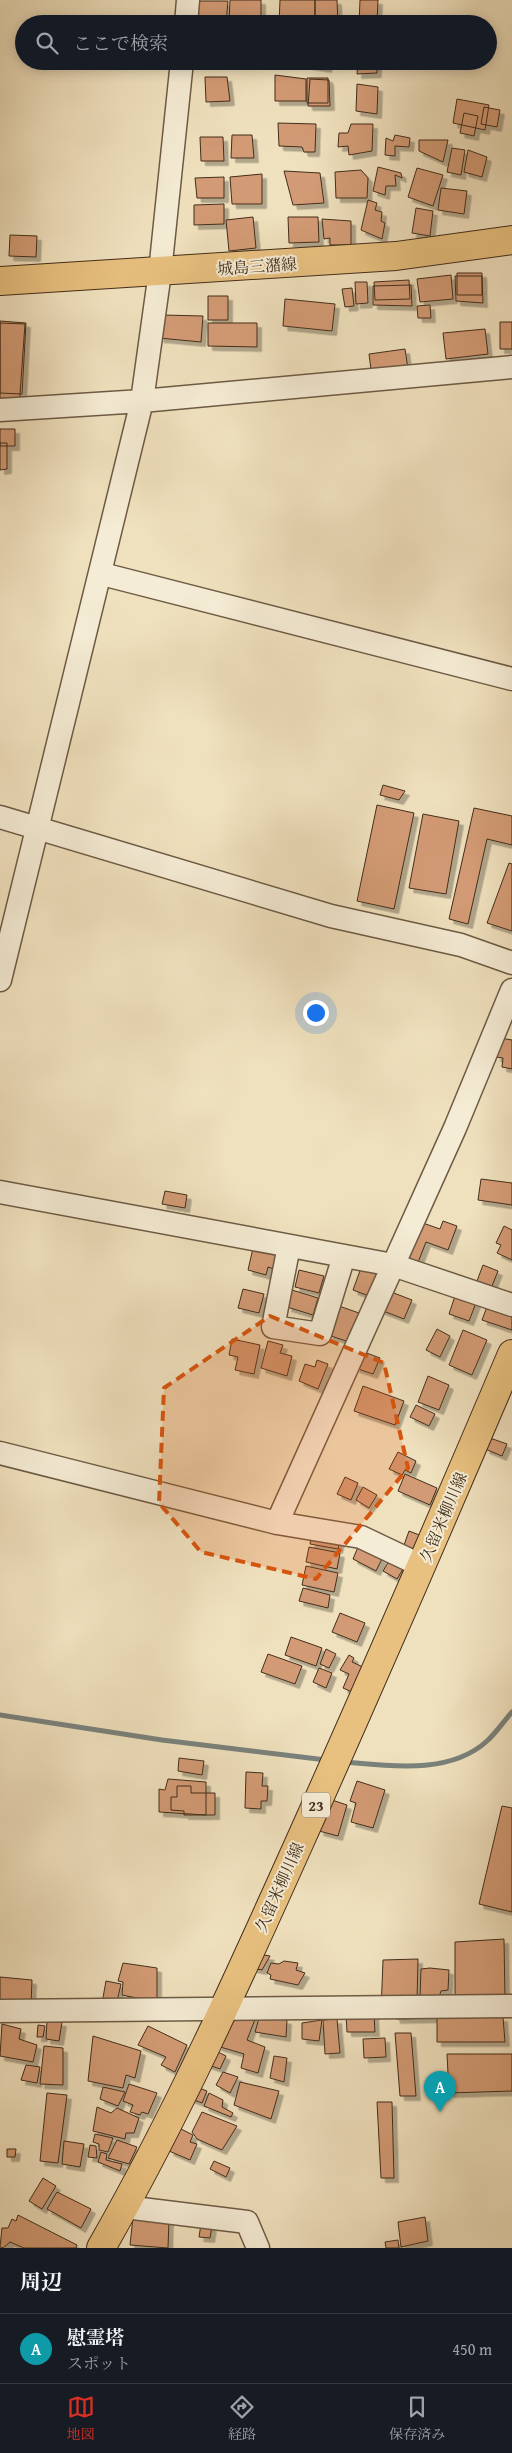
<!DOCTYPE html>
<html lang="ja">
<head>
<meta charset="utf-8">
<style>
  :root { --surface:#171b24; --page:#20242c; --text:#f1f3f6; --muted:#9ea1a6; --line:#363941; --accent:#d93025 }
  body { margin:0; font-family:"Gentium Book Plus","Noto Serif JP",serif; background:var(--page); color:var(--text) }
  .you { position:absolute; left:315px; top:1012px; width:18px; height:18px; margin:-12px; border:4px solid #fff; border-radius:50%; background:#1a73e8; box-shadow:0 0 0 8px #1a73e833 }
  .badge { display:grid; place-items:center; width:32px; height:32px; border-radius:50%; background:var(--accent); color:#fff; font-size:16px; font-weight:700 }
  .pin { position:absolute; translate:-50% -41px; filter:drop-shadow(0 1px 2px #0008) }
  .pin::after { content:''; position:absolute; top:26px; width:18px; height:15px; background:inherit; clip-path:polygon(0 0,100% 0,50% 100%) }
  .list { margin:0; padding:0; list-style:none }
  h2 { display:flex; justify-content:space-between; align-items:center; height:65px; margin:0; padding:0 20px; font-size:21px }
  h2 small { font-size:16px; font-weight:400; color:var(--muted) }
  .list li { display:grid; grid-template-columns:32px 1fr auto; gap:15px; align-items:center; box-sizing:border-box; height:70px; padding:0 20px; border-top:1px solid var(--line) }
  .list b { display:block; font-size:19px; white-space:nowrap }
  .list p { margin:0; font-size:16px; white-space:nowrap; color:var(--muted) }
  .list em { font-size:16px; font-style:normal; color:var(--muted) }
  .icon { flex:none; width:28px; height:28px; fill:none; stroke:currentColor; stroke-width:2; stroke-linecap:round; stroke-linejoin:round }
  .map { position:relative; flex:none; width:512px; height:2248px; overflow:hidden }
  .search { position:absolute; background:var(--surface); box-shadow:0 2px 12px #0003; left:15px; right:15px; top:15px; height:55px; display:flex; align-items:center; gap:12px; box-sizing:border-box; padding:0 18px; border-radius:28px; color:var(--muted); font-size:19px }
  .sheet { height:135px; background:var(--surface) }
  nav { display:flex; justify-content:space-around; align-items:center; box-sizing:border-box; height:70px; border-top:1px solid var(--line); background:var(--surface); font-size:14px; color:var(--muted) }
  nav a { display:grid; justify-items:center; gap:2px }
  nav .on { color:var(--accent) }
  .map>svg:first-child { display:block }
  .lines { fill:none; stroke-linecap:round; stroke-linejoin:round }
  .stream { stroke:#7a827c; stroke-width:5 }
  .building { fill:#d39b74; stroke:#422d1b; filter:url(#shadow) }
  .minor-casing { stroke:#6e5a44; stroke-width:25 }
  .major-casing { stroke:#422d1b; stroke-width:30 }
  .minor { stroke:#f5ecd5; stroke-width:22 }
  .major { stroke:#e8c07f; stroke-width:28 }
  .marked { fill:#d7550e; fill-opacity:0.2; stroke:#d7550e; stroke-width:4; stroke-dasharray:10 6; stroke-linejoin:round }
  .labels { text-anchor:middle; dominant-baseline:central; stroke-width:4; stroke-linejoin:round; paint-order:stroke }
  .shield { fill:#f5ecd5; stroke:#786653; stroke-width:1 }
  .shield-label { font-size:15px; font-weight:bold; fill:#422d1b }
  .street-label { font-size:16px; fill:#422d1b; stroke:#f5ecd5 }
</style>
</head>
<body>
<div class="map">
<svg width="512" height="2248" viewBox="0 0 512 2248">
  <defs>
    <filter id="shadow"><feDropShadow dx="4.5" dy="4.5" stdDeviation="0" flood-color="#0004"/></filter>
  </defs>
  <rect width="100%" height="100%" fill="#f0e1be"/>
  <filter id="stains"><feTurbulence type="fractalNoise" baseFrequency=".004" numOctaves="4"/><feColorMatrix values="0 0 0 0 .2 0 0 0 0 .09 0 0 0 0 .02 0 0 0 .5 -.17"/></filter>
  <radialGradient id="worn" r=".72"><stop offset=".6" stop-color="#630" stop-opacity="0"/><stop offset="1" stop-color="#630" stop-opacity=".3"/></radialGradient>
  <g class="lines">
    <path class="stream" d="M0,1715L162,1740L326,1760
      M345,1762C390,1766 450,1775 487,1741C496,1733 504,1721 512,1712"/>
  </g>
  <path class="building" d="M230,0H261V24L229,23Z
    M280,0H315V24H279Z
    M315,0H337L338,24H315Z
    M360,0H378L377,22L359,24Z
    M199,1H228L226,24H197Z
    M308,61H328L327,68L308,65Z
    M358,61H377V73L357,74Z
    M275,75L306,79V101H275Z
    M205,77H227L230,101L206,102Z
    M307,78H328V103H307Z
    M310,79L329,80L330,106H308Z
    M357,84L378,87L377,114L356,111Z
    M457,99L489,105L485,130L453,123Z
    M484,107L500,110L497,127L481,124Z
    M464,113L478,116L474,136L460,133Z
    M278,123L316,124L315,152H304L302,147L279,146Z
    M351,124H373L372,151L349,155L348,146L338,147L339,133H348Z
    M232,135H252L254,158H231Z
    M395,135L410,138L409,147L395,146V156L385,155L386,138L393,141Z
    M200,137H223L224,161H201Z
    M419,140H448L443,162L419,151Z
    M452,148L465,150L461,175L447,172Z
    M468,150L487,157L482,177L464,172Z
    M378,167L401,173L402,178L395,175L396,186H386L385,195L373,191Z
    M417,168L443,175L433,206L408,197Z
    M361,170L368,178L367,198H336L335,172Z
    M284,171L320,173L324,203L293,205Z
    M262,174V204H232L230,177Z
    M224,177V198H197L195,178Z
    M441,188L467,191L464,214L438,210Z
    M368,200L377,203L375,210L382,212L381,221L385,223L382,239L361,230Z
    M224,204V224L194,225V205Z
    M416,208L433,211L430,236L412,233Z
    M253,217L256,248L229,251L226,220Z
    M288,217H318L319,242L289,243Z
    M322,219L351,221V245H330V238L324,239Z
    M10,235L37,236L36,257L9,256Z
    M457,273H482V295H457Z
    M451,275L453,299L420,302L417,279Z
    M455,276H482L483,303L456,301Z
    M409,280L410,299L375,300L374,282Z
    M355,282H367L368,303L356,304Z
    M411,285L412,306L373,305V286Z
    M352,288L354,306L345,307L342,289Z
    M208,296H228V320H208Z
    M285,299L335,304L332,331L283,326Z
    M430,305L431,318H418L417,306Z
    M163,315L203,316L201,342L159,338Z
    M0,321L26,323L22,394L0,393Z
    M500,322H512V349H500Z
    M0,323L25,324L19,408L0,405Z
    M208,323H257V347L208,346Z
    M485,329L488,354L446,359L443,333Z
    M405,349L409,375L372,378L369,354Z
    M0,429H15V446H0Z
    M0,443H7V469L0,470Z
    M383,785L405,791L399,800L380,795Z
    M377,805L414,813L394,909L357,901Z
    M474,808L512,816V845L487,839L468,924L449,919Z
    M423,814L459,821L446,894L409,888Z
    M509,863L512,864V931L487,923Z
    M500,1038L512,1040V1069L502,1067L503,1058L496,1057Z
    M481,1179L512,1183V1205L478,1200Z
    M165,1191L187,1195L185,1208L162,1204Z
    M443,1221L457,1226L448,1250L426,1242L417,1265L406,1261L420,1222L440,1229Z
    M504,1226L512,1230V1260L497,1253L501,1245L496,1243Z
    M253,1248L278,1254L274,1269L268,1267L266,1275L248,1270Z
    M483,1265L498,1271L492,1286L477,1281Z
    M361,1268L378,1275L369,1296L353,1290Z
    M299,1270L324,1276L319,1293L295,1287Z
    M243,1289L264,1294L259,1313L238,1308Z
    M292,1290L318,1298L313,1315L287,1307Z
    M386,1290L412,1300L404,1319L378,1309Z
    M455,1296L476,1303L469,1321L449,1314Z
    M488,1304L512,1313V1330L482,1320Z
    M339,1306L359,1313L349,1342L328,1335Z
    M437,1329L450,1336L440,1357L426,1350Z
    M463,1330L487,1340L472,1375L449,1365Z
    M232,1339L260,1345L254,1374L235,1370L238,1357L229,1355Z
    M268,1341L283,1345L280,1353L292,1356L287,1376L261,1368Z
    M361,1351L380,1358L373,1374L355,1368Z
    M317,1360L328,1364L318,1389L299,1381L305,1364L315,1367Z
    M428,1376L449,1385L439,1410L418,1402Z
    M363,1386L404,1401L395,1425L354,1411Z
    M416,1405L435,1414L429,1426L410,1417Z
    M490,1438L507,1444L502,1456L485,1449Z
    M398,1452L416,1461L411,1473L405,1470L402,1475L389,1469Z
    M405,1474L437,1488L430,1505L398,1491Z
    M345,1477L358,1483L351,1500L337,1494Z
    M363,1487L377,1495L369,1508L356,1500Z
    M312,1531L341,1537L338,1549L310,1544Z
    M409,1531L422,1536L415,1553L403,1548Z
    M309,1547L340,1553L337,1569L306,1562Z
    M358,1547L382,1559L376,1571L353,1559Z
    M389,1561L403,1569L397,1579L383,1571Z
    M306,1566L338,1573L334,1592L302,1585Z
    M303,1588L330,1595L328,1608L299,1601Z
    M340,1613L365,1623L357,1642L332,1632Z
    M291,1637L322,1648L316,1666L285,1655Z
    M326,1649L336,1654L329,1668L320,1664Z
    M268,1654L302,1666L295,1684L261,1672Z
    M349,1655L354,1658L352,1662L363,1667L352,1692L343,1688L349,1674L340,1670Z
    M319,1668L332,1673L326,1688L313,1682Z
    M179,1758L204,1761L202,1775L178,1771Z
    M246,1772L263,1773L262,1786H268L267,1801H261V1809L245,1808Z
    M168,1779L206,1782V1815L159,1812V1789L165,1790Z
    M357,1781L385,1790L373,1828L351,1822L356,1803L350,1801Z
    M177,1786H191V1793H215V1815H184V1811L171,1810V1797H177Z
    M329,1799L347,1805L338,1836L319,1831Z
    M502,1806L512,1808V1912L479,1904Z
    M504,1939L505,2000L455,2001V1942Z
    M253,1953L270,1956L262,1970L247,1967Z
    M418,1959L417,2002L437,2018L396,2019L394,2011L381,2012L383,1960Z
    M284,1961L298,1963L296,1970L305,1973L298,1985L270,1979L271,1975L267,1973L271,1963L279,1964Z
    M123,1963L157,1968V1998L142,1999L122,1995L123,1982L118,1981Z
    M430,1968L449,1970L448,1990L441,1991L439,1997H420L421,1969Z
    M0,1977L32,1980L31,2005L0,2002Z
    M106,1981L121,1984L116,2006L102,2003Z
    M231,2009L256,2017L247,2040L265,2047L258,2073L241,2068L244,2054L217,2046Z
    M260,2015L287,2020L286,2037L255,2032Z
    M346,2015H374L375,2032H347Z
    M503,2017L505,2042H437V2018Z
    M337,2019L340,2053L325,2054L323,2020Z
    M47,2020L62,2022L59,2041L46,2039Z
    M322,2020L319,2041L302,2039V2023Z
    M2,2024L21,2029L19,2039L37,2045L33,2062L0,2056Z
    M38,2025L45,2026L43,2037H37Z
    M148,2026L187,2045L175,2072L161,2065L166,2057L138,2045Z
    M395,2033H411L416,2096H400Z
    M93,2036L141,2051L135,2078L126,2075L123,2088L88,2081Z
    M385,2038L386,2057L364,2058L363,2039Z
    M44,2046L63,2048V2085L40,2084Z
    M210,2048L226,2056L220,2069L203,2063Z
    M447,2054H512V2091L449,2093Z
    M274,2056L287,2058L284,2082L270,2078Z
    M26,2065L40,2067L37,2083L21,2080Z
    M223,2072L238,2077L230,2093L216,2085Z
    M240,2082L279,2091L271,2119L234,2105Z
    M129,2084L157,2093L148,2114L142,2112L140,2115L130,2112L133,2105L123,2101Z
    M191,2085L207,2091L202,2103L186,2097Z
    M103,2087L125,2092L118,2106L100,2099Z
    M47,2093L67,2095L58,2163L40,2161Z
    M209,2093L223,2100L222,2107L233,2113L231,2117L204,2106Z
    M377,2102H392L394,2178H381Z
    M97,2107L111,2113L117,2108L139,2118L134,2133H126L125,2139L93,2131Z
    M202,2112L237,2126L222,2150L197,2139L192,2132Z
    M179,2128L193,2135L190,2142L197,2144L190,2160L169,2151Z
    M95,2134L113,2138L108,2152L99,2150V2144L93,2142Z
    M117,2140L137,2147L129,2164L108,2158Z
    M64,2141L84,2144L80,2167L62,2164Z
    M90,2145L96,2146L97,2158L88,2157Z
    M7,2149H16L15,2157H7Z
    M101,2152L107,2154L106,2160L122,2164L120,2171L98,2162Z
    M214,2161L230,2168L226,2177L210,2169Z
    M43,2178L56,2186L42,2209L29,2201Z
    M57,2192L91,2209L81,2228L47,2209Z
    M18,2215L77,2245L76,2248H24L10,2242L3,2248L0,2247L2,2228H8L12,2219L16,2221Z
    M133,2217L169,2220L168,2248L130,2245Z
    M425,2217L428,2241L401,2247L398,2222Z
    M201,2224L212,2226L210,2238L199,2237Z
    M398,2240L399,2248H386L385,2242Z"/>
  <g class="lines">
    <g class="minor-casing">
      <path id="minor" d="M186,24L188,0
        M0,410L142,401L512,367
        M102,574L512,679
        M0,817L331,916L461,945L512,963
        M0,980L142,401L160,272L182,61
        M0,1192L393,1265L512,1305
        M289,1246L273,1327L320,1334L344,1256
        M0,1453L277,1523L361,1537L422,1566
        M277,1523L455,1128L512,990
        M0,2011L512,2006
        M125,2207L247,2222L258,2248"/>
    </g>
    <g class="major-casing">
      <path id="major" d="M0,281L396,256L512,240
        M101,2248C180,2110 244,1966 309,1821C378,1666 446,1510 512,1354"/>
    </g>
    <use href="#minor" class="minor"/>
    <use href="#major" class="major"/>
  </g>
  <path class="marked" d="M270,1316L384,1363L408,1468L316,1579L201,1552L159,1503L164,1388Z"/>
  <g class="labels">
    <rect class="shield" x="302" y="1792.5" width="28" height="25" rx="4"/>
    <g class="shield-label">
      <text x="316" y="1805">23</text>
    </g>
    <g class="street-label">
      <text transform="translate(257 266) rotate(-4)">城島三潴線</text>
      <text transform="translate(443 1517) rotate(-67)">久留米柳川線</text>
      <text transform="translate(279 1887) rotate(-66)">久留米柳川線</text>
    </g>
  </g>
  <rect width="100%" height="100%" filter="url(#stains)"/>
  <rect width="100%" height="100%" fill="url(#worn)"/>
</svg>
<div class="you"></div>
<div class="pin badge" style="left:440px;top:2112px;background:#0f9aa8">A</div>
<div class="search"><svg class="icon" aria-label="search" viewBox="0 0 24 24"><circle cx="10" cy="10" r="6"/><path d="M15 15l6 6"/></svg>ここで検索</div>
</div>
<section class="sheet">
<h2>周辺<small></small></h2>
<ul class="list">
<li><span class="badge" style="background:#0f9aa8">A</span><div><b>慰霊塔</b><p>スポット</p></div><em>450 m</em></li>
</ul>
</section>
<nav>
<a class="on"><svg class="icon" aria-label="map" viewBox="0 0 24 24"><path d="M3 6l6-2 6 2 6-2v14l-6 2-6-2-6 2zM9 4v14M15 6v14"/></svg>地図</a>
<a><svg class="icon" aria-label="directions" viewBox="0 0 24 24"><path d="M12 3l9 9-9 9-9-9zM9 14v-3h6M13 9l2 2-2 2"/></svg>経路</a>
<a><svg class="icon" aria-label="saved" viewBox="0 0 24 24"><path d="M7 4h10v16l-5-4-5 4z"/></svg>保存済み</a>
</nav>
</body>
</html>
